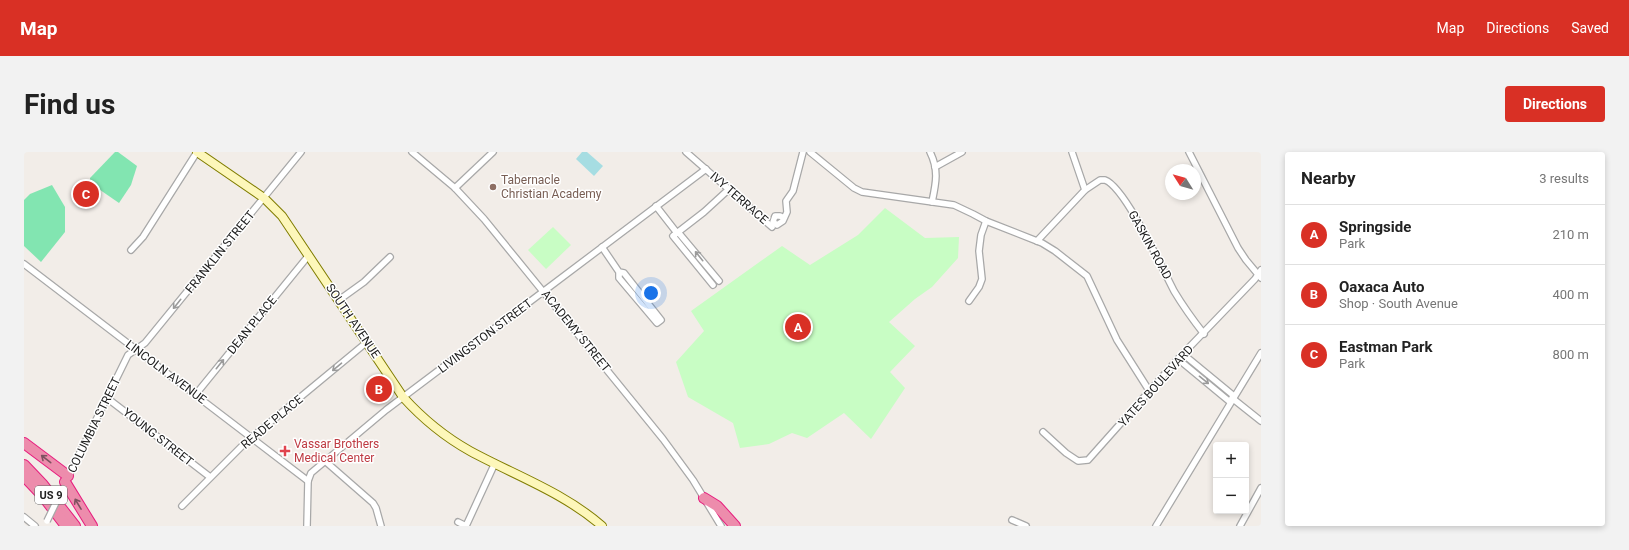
<!DOCTYPE html>
<html lang="en">
<head>
<meta charset="utf-8">
<style>
	:root { --surface:#fff; --page:#f2f2f2; --text:#222; --muted:#767676; --line:#e0e0e0; --accent:#d93025 }
	body { margin:0; font-family:Roboto,sans-serif; background:var(--page); color:var(--text) }
	.controls { position:absolute; right:12px; bottom:12px; display:grid; overflow:hidden; border-radius:4px; box-shadow:0 2px 6px #0003 }
	.controls button { width:36px; height:36px; display:grid; place-items:center; padding:0; border:0; border-bottom:1px solid var(--line); background:var(--surface); color:var(--text); font:20px sans-serif }
	.compass { position:absolute; left:1141px; top:12px; width:36px; height:36px; border-radius:50%; background:var(--surface); box-shadow:0 2px 6px #0003; rotate:307deg }
	.you { position:absolute; left:627px; top:141px; width:14px; height:14px; margin:-10px; border:3px solid #fff; border-radius:50%; background:#1a73e8; box-shadow:0 0 0 6px #1a73e833 }
	.badge { display:grid; place-items:center; width:26px; height:26px; border-radius:50%; background:var(--accent); color:#fff; font-size:13px; font-weight:700 }
	.pin { position:absolute; translate:-50% -50%; border:2px solid #fff; box-shadow:0 1px 4px #0006 }
	.list { margin:0; padding:0; list-style:none }
	h2 { display:flex; justify-content:space-between; align-items:center; height:52px; margin:0; padding:0 16px; font-size:17px }
	h2 small { font-size:13px; font-weight:400; color:var(--muted) }
	.list li { display:grid; grid-template-columns:26px 1fr auto; gap:12px; align-items:center; box-sizing:border-box; height:60px; padding:0 16px; border-top:1px solid var(--line) }
	.list b { display:block; font-size:15px; white-space:nowrap }
	.list p { margin:0; font-size:13px; white-space:nowrap; color:var(--muted) }
	.list em { font-size:13px; font-style:normal; color:var(--muted) }
	.map { position:relative; flex:none; width:1237px; height:374px; overflow:hidden; border-radius:4px }
	header { display:flex; align-items:center; gap:24px; box-sizing:border-box; height:56px; padding:0 20px; background:var(--accent); color:#fff }
	header strong { font-size:19px }
	nav { display:flex; gap:22px; margin-inline-start:auto; font-size:14px }
	.intro { display:flex; align-items:center; justify-content:space-between; box-sizing:border-box; height:96px; padding:0 24px }
	h1 { margin:0; font-size:28px }
	.button { padding:10px 18px; border-radius:4px; background:var(--accent); color:#fff; font-size:14px; font-weight:700 }
	main { display:flex; gap:24px; padding:0 24px }
	aside { flex:1; background:var(--surface); border-radius:4px; box-shadow:0 2px 6px #0003 }
	.map>svg:first-child { display:block }
	.park { fill:#c8fdc4 }
	.pitch { fill:#82e5b1 }
	.water { fill:#a6dde2 }
	.lines { fill:none; stroke-linecap:round; stroke-linejoin:round }
	.street-casing { stroke:#a8a8a8; stroke-width:8 }
	.secondary-casing { stroke:#817d00; stroke-width:10 }
	.highway-casing { stroke:#e71e7f; stroke-width:12 }
	.street { stroke:#fff; stroke-width:5.5 }
	.secondary { stroke:#fdf7ba; stroke-width:8 }
	.highway { stroke:#ed8cac; stroke-width:10 }
	.street-bridge-casing { stroke:#a8a8a8; stroke-width:8; stroke-linecap:butt }
	.street-bridge { stroke:#fff; stroke-width:5.5 }
	.oneway { stroke:#9b9b9b }
	.oneway2 { stroke:#7d5160 }
	.education-dot { fill:#8d6e63; stroke:#fff; stroke-width:1.5 }
	.health-dot { fill:#e0444e; stroke:#fff; stroke-width:1.5 }
	.labels { text-anchor:middle; stroke-width:3; stroke-linejoin:round; paint-order:stroke }
	.shield { fill:#fff; stroke:#646464; stroke-width:1 }
	.shield-label { font-size:11px; font-weight:bold; fill:#212121 }
	.education-label { font-size:12px; fill:#785e54; stroke:#fff; text-anchor:start }
	.street-label { font-size:12px; fill:#212121; stroke:#fff }
	.health-label { font-size:12px; fill:#be3a42; stroke:#fff; text-anchor:start }
</style>
</head>
<body>
<header>
<strong>Map</strong>
<nav><a>Map</a><a>Directions</a><a>Saved</a></nav>
</header>
<div class="intro"><h1>Find us</h1><a class="button">Directions</a></div>
<main>
<div class="map">
<svg width="1237" height="374" viewBox="0 0 1237 374">
	<rect width="100%" height="100%" fill="#f2ede8"/>
	<g class="park">
		<path d="M861,56L901,86L935,85L934,106L908,135L891,147L865,170L891,194L866,220L881,236L847,287L820,261L783,286L768,281L745,292L716,296L709,271L664,245L652,210L680,179L667,159L758,94L786,113L834,83Z"/>
		<path d="M529,75L547,93L522,117L504,98Z"/>
	</g>
	<g class="pitch">
		<path d="M91,0H94L113,14L107,33L95,51L66,31V26Z"/>
		<path d="M28,33L41,55V80L17,110L0,94V48L6,42Z"/>
	</g>
	<path class="water" d="M558,0H563L579,14L570,24L552,7Z"/>
	<g class="lines">
		<g class="street-casing">
			<g id="street">
				<path d="M388,0L431,36L460,67L639,287L669,328L697,374"/>
				<path d="M662,0L748,75"/>
				<path d="M786,0L830,36L838,40L930,53L949,62L962,69L1018,91L1031,99L1063,124L1093,188L1126,240"/>
				<path d="M906,0C915,18 912,31 908,50"/>
				<path d="M1165,0L1214,96L1222,108L1237,126"/>
				<path d="M911,15L938,0"/>
				<path d="M431,36L469,0"/>
				<path d="M1061,38L1076,28H1081C1101,35 1138,116 1150,139C1159,154 1169,168 1180,182"/>
				<path d="M632,54L653,81"/>
				<path d="M760,66L756,64H751L749,70L753,73L759,69L763,60L762,49L769,39L779,0"/>
				<path d="M654,80L695,129"/>
				<path d="M1013,89L1061,38L1048,0"/>
				<path d="M578,95L595,120V126L633,171L637,168L600,121L595,120"/>
				<path d="M107,98L119,85L173,0"/>
				<path d="M0,112L284,329"/>
				<path d="M689,133L649,84L680,60L704,38"/>
				<path d="M315,148L340,130L366,105"/>
				<path d="M945,149L955,135L958,127L955,99L957,83L962,69"/>
				<path d="M1159,202L1210,244"/>
				<path d="M1154,207L1206,250"/>
				<path d="M172,242L285,103"/>
				<path d="M83,246L186,325"/>
				<path d="M1208,246L1237,269"/>
				<path d="M1019,280L1042,301L1054,309L1064,308L1154,207L1231,127L1237,118"/>
				<path d="M301,309L349,351L352,356L357,374"/>
				<path d="M44,325L104,203L121,191L277,0"/>
				<path d="M158,354L221,291L343,190"/>
				<path d="M0,365L11,374"/>
				<path d="M988,368L1002,374"/>
				<path d="M434,370L442,374L471,311"/>
				<path d="M283,374L284,329L287,321L362,258L682,17"/>
				<path d="M1132,374L1237,201"/>
				<path d="M1216,374L1237,336"/>
			</g>
		</g>
		<g class="secondary-casing">
			<path id="secondary" d="M173,0L240,46L258,64L379,245C398,266 421,285 446,299C490,323 539,340 578,374"/>
		</g>
		<g class="highway-casing">
			<g id="highway">
				<path d="M0,291L44,324"/>
				<path d="M0,313L19,333L51,374"/>
				<path d="M0,324L19,344L42,374"/>
				<path d="M41,330L68,374"/>
				<path d="M680,346L693,354L711,374"/>
			</g>
		</g>
		<use href="#street" class="street"/>
		<use href="#secondary" class="secondary"/>
		<use href="#highway" class="highway"/>
		<g class="street-bridge-casing">
			<path id="street-bridge" d="M23,369L39,336"/>
		</g>
		<use href="#street-bridge" class="street-bridge"/>
	</g>
	<defs><path id="oneway-shaft" d="M-6 0H5M1.5-3L5.5 0L1.5 3" fill="none" stroke-width="1.6" stroke-linecap="round" stroke-linejoin="round"/></defs>
	<g class="oneway">
		<use href="#oneway-shaft" transform="translate(675 104) rotate(-129)"/>
		<use href="#oneway-shaft" transform="translate(153 152) rotate(129)"/>
		<use href="#oneway-shaft" transform="translate(196 212) rotate(-51)"/>
		<use href="#oneway-shaft" transform="translate(313 215) rotate(140)"/>
		<use href="#oneway-shaft" transform="translate(1180 228) rotate(39)"/>
	</g>
	<g class="oneway2">
		<use href="#oneway-shaft" transform="translate(22 307) rotate(-142)"/>
		<use href="#oneway-shaft" transform="translate(54 352) rotate(-121)"/>
	</g>
	<circle class="education-dot" cx="469" cy="35" r="4"/>
	<path class="health-dot" d="M259 293h4v4h4v4h-4v4h-4v-4h-4v-4h4z"/>
	<g class="labels">
		<rect class="shield" x="11" y="334" width="32" height="18" rx="3"/>
		<g class="shield-label">
			<text x="27" y="347">US 9</text>
		</g>
		<g class="education-label">
			<text x="477" y="32">Tabernacle<tspan x="477" dy="14">Christian Academy</tspan></text>
		</g>
		<g class="street-label">
			<text transform="translate(715 46) rotate(41)" y="4">IVY TERRACE</text>
			<text transform="translate(1126 93) rotate(61)" y="4">GASKIN ROAD</text>
			<text transform="translate(196 100) rotate(-51)" y="4">FRANKLIN STREET</text>
			<text transform="translate(329 169) rotate(56)" y="4">SOUTH AVENUE</text>
			<text transform="translate(228 173) rotate(-51)" y="4">DEAN PLACE</text>
			<text transform="translate(552 179) rotate(51)" y="4">ACADEMY STREET</text>
			<text transform="translate(461 184) rotate(-37)" y="4">LIVINGSTON STREET</text>
			<text transform="translate(142 220) rotate(37)" y="4">LINCOLN AVENUE</text>
			<text transform="translate(1132 234) rotate(-48)" y="4">YATES BOULEVARD</text>
			<text transform="translate(248 270) rotate(-40)" y="4">READE PLACE</text>
			<text transform="translate(70 273) rotate(-64)" y="4">COLUMBIA STREET</text>
			<text transform="translate(134 285) rotate(38)" y="4">YOUNG STREET</text>
		</g>
		<g class="health-label">
			<text x="270" y="296">Vassar Brothers<tspan x="270" dy="14">Medical Center</tspan></text>
		</g>
	</g>
</svg>
<div class="controls">
<button>+</button>
<button>−</button>
</div>
<svg class="compass" viewBox="-18 -18 36 36"><path d="M0-13l5 13h-10z" fill="#e53935"/><path d="M0 13l5-13h-10z" fill="#767676"/></svg>
<div class="you"></div>
<div class="pin badge" style="left:774px;top:175px">A</div>
<div class="pin badge" style="left:355px;top:237px">B</div>
<div class="pin badge" style="left:62px;top:42px">C</div>
</div>
<aside>
<h2>Nearby<small>3 results</small></h2>
<ul class="list">
<li><span class="badge">A</span><div><b>Springside</b><p>Park</p></div><em>210 m</em></li>
<li><span class="badge">B</span><div><b>Oaxaca Auto</b><p>Shop · South Avenue</p></div><em>400 m</em></li>
<li><span class="badge">C</span><div><b>Eastman Park</b><p>Park</p></div><em>800 m</em></li>
</ul>
</aside>
</main>
</body>
</html>
